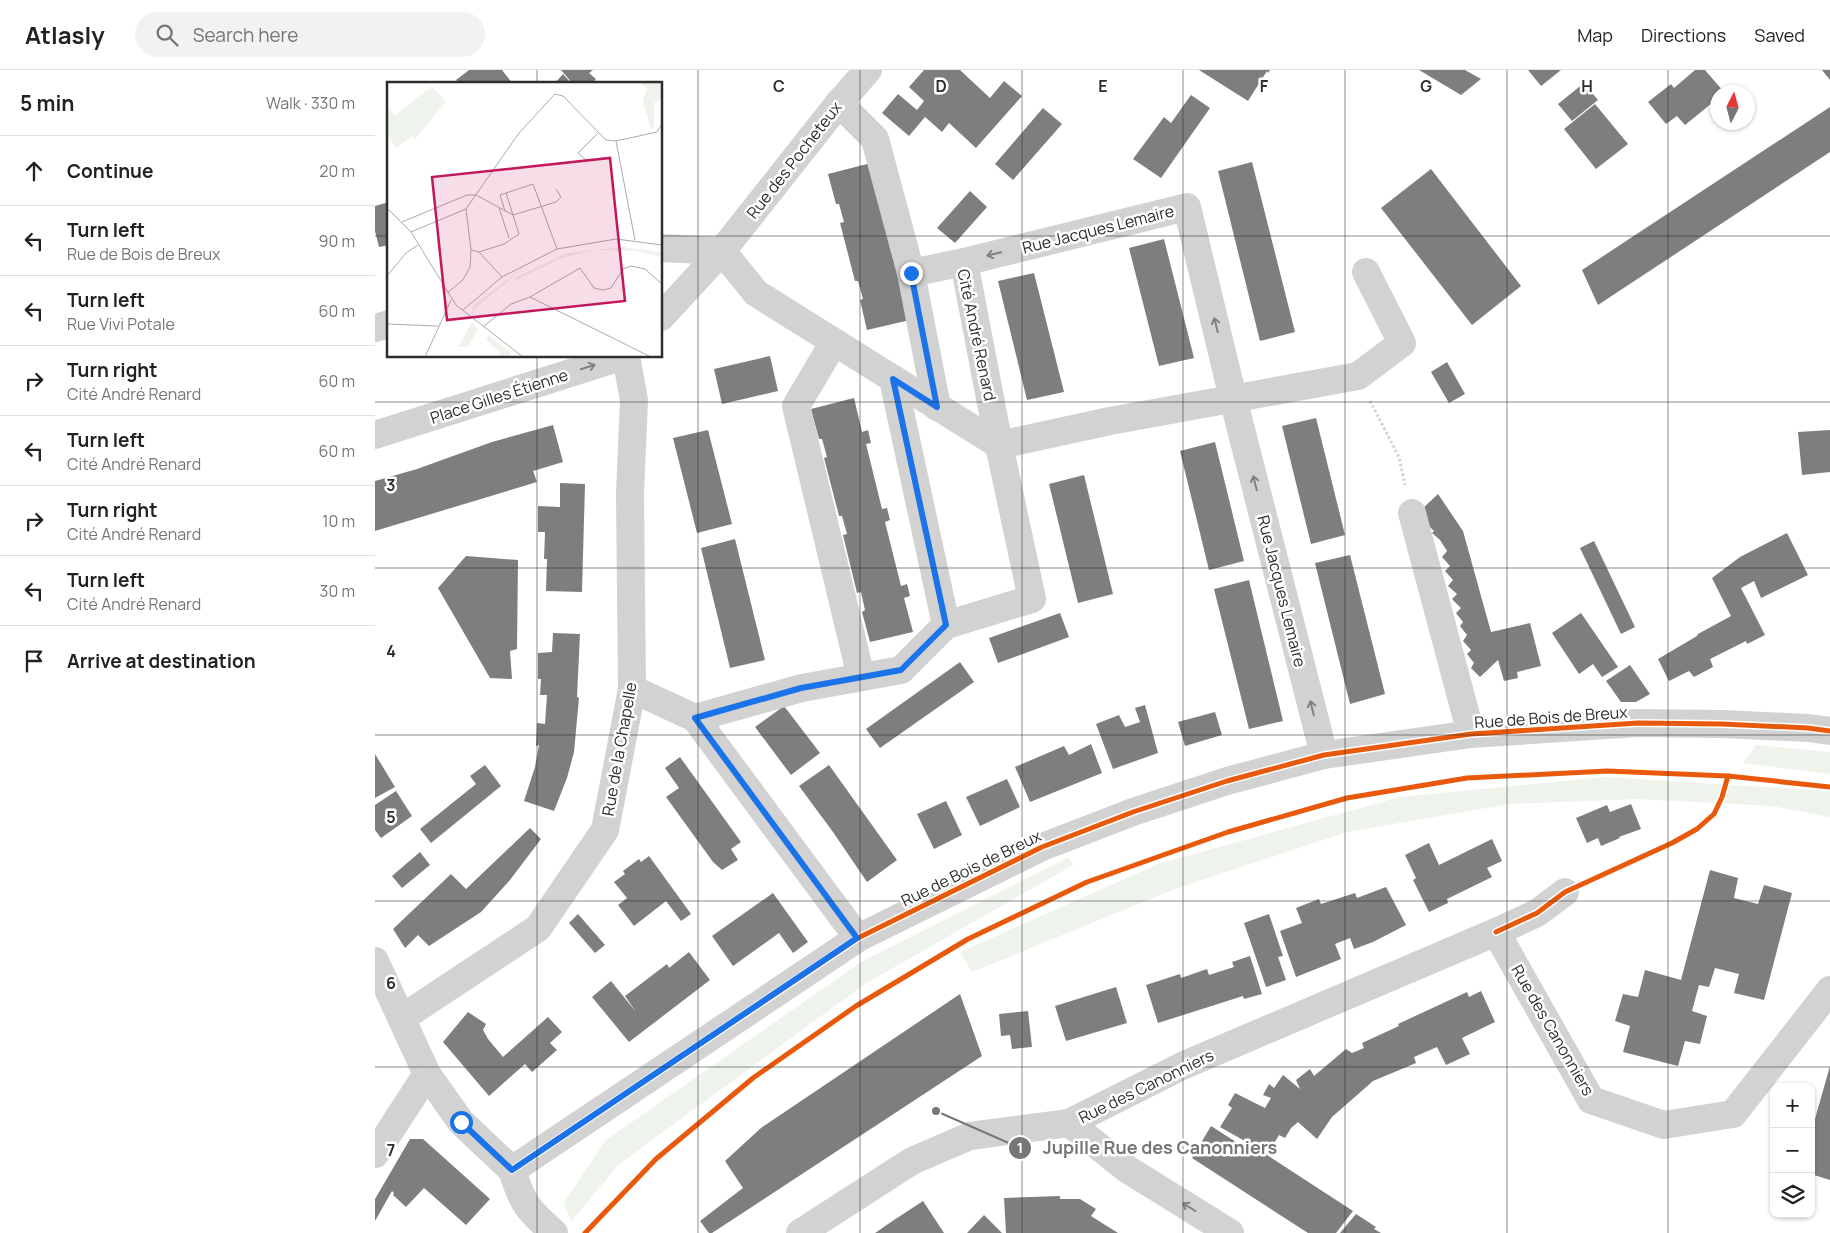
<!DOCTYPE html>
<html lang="en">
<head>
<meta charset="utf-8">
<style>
	:root { --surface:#fff; --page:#f2f2f2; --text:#222; --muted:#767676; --line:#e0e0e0 }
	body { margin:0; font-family:Manrope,sans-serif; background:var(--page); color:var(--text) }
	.controls { position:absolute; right:15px; bottom:15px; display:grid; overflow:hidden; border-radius:10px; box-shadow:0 1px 4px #0004 }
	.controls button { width:45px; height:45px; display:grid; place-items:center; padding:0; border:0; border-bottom:1px solid var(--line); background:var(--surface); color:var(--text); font:25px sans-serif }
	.compass { position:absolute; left:1335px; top:15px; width:45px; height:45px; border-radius:50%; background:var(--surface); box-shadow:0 1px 4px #0004; rotate:6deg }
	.stop { position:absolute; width:15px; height:15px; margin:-11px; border:4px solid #1a73e8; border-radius:50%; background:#fff }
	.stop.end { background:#1a73e8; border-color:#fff; box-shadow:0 1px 5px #0008 }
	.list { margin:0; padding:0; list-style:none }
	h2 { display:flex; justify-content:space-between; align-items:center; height:65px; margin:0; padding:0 20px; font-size:21px }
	h2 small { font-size:16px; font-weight:400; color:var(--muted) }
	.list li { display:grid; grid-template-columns:32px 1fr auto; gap:15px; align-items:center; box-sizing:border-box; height:70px; padding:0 20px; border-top:1px solid var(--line) }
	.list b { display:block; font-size:19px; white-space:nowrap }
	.list p { margin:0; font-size:16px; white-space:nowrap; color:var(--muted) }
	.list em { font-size:16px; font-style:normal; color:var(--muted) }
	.icon { flex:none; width:28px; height:28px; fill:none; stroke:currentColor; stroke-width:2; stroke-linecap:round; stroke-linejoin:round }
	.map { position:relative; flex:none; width:1455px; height:1163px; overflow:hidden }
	header { display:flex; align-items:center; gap:30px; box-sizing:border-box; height:70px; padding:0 25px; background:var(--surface); border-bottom:1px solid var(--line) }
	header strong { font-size:24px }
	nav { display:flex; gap:28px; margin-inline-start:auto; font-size:18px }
	.search { width:350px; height:45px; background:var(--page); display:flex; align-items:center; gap:12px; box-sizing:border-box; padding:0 18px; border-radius:28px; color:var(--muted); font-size:19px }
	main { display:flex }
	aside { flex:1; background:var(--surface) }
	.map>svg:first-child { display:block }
	.green { fill:#eef3ec }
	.building { fill:#7e7e7e }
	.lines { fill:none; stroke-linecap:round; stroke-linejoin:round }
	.path { stroke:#d2d2d2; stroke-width:3; stroke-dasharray:2.5 2.5; stroke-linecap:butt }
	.minor { stroke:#d2d2d2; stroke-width:28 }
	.cycleway-casing { stroke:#fff; stroke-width:8 }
	.cycleway { stroke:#e8590c; stroke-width:5 }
	.oneway { stroke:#808080 }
	.route { stroke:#1a73e8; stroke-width:6 }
	.grid { fill:none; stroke:#2d2d2d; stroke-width:1; stroke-opacity:0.55 }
	.labels { text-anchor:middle; stroke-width:5; stroke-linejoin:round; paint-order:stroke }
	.street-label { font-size:16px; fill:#2d2d2d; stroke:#fff }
	.inset-road { fill:none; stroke:#ababab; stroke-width:1 }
	.view { fill:#c2185b; fill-opacity:0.15; stroke:#c2185b; stroke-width:2.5 }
	.inset-edge { fill:none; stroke:#2d2d2d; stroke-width:2.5 }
	.grid-label { font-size:16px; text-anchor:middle; font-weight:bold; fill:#2d2d2d; stroke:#fff; stroke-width:5; stroke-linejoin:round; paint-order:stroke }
	.leader { fill:none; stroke:#767676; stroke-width:2 }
	.callout-dot { fill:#767676; stroke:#fff; stroke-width:2 }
	.mark-label { font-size:15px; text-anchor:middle; font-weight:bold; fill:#fff }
	.callout-label { font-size:18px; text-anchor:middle; font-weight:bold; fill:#767676; stroke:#fff; stroke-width:5; stroke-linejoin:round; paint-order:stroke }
</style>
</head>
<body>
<header>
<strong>Atlasly</strong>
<div class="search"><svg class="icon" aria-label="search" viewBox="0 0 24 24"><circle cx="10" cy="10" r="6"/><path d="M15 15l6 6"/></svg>Search here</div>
<nav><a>Map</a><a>Directions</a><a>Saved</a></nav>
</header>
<main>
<aside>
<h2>5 min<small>Walk · 330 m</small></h2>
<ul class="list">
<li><svg class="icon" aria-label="ahead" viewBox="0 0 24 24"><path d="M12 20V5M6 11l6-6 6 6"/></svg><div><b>Continue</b></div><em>20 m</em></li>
<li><svg class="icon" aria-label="left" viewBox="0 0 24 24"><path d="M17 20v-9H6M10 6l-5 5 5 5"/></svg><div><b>Turn left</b><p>Rue de Bois de Breux</p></div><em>90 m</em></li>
<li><svg class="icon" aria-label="left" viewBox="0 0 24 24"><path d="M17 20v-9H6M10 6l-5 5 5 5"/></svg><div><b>Turn left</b><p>Rue Vivi Potale</p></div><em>60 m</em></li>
<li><svg class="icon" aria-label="right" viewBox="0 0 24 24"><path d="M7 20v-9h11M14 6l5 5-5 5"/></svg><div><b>Turn right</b><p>Cité André Renard</p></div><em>60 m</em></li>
<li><svg class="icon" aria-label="left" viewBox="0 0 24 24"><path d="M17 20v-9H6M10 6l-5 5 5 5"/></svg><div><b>Turn left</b><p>Cité André Renard</p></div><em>60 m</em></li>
<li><svg class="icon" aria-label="right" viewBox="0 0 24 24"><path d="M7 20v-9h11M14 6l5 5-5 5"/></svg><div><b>Turn right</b><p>Cité André Renard</p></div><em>10 m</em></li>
<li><svg class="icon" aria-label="left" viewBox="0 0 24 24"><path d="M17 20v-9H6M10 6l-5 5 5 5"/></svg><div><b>Turn left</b><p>Cité André Renard</p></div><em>30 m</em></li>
<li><svg class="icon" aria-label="arrive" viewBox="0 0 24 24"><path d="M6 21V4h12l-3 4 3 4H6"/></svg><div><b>Arrive at destination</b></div></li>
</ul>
</aside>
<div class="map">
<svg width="1455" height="1163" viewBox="0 0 1455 1163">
	<rect width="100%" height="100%" fill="#fff"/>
	<g class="green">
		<path d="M1381,675L1455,682V704L1368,693Z"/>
		<path d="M1231,707L1455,721V747L1397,736L1262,729L1134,734L972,762L800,819L597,902L585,882L783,794L1025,727Z"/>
		<path d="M694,787L698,795L490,914L243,1095L196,1152L189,1132L231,1070L486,892Z"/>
	</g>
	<g class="building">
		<path d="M94,0H127L138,14H85L81,10Z"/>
		<path d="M186,0H218L214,3L221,9L217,14H198Z"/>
		<path d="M549,0H585L615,28L629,11L647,26L601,78L574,53L567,62L550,47L534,66L507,43L523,24L542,40L549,31L534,17Z"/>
		<path d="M824,0H895L893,3L892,1L873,31Z"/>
		<path d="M1044,0H1090L1106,9L1086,25Z"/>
		<path d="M1153,0H1186L1166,16Z"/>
		<path d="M1320,0H1330L1349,22H1342V29L1310,55L1302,46L1291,54L1273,32L1296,14L1299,18Z"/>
		<path d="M1447,0H1455V10Z"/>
		<path d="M188,4L197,14H179Z"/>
		<path d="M1209,13L1223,30L1197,51L1183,34Z"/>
		<path d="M816,25L835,38L786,108L758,89L789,47L796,53Z"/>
		<path d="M1220,34L1253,74L1221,99L1189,59Z"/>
		<path d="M1455,37V82L1223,235L1207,200Z"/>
		<path d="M668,38L687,54L638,110L620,94Z"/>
		<path d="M877,92L920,262L885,271L843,101Z"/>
		<path d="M496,93L535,250L492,260L485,230L488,229L483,211H480L465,153L469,152L464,134H461L453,104Z"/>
		<path d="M1056,99L1146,216L1097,255L1006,138Z"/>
		<path d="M595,121L612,137L580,173L562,158Z"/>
		<path d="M14,132V175L4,177L0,161V136Z"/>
		<path d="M789,169L819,288L784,296L754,178Z"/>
		<path d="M659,203L689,322L652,330L623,211Z"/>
		<path d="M395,286L403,321L347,334L339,299Z"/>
		<path d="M1072,292L1090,324L1074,333L1056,302Z"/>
		<path d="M479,328L487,362L493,360L496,373L491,374L507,439L512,438L515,450L510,452L526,516L532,514L535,526L529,528L538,562L495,572L487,542L490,540L486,522L482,523L468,465L472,464L467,446H464L449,388L452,387L447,369H444L436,339Z"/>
		<path d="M941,348L970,465L936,474L907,356Z"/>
		<path d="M178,355L188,392L158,401L162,412L0,461V411L42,399L117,372Z"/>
		<path d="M333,360L357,454L322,463L298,368Z"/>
		<path d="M1455,360V402L1427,405L1423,362Z"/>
		<path d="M840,372L869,491L834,500L805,381Z"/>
		<path d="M709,405L738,524L703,533L674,414Z"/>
		<path d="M185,413L210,414L207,522L171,521L172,489H169L170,462H163V436L185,437Z"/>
		<path d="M1063,424L1088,461L1116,562L1155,553L1166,596L1142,602L1143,608L1129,611L1123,590L1105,607L1096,598L1099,593L1092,584L1096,580L1088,571L1092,565L1085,556L1088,552L1081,543L1086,538L1077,529L1082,524L1073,516L1078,510L1070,501L1075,496L1067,487L1072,481L1065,470L1057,463L1059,461L1050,452L1045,441Z"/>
		<path d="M1412,463L1433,505L1386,528L1379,511L1366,518L1390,565L1372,574L1371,571L1335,589L1338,597L1319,607L1314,601L1294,611L1283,589L1322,566L1323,564L1356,546L1337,508L1365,487Z"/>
		<path d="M360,469L390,590L355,598L326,478Z"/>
		<path d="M1219,471L1260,557L1246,564L1205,478Z"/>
		<path d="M975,485L1010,624L975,634L940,493Z"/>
		<path d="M91,486L143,490L142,579L135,581L137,609L115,608L63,518Z"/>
		<path d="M874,510L908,651L874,659L839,519Z"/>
		<path d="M685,543L694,567L623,593L614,568Z"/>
		<path d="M1206,543L1243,597L1227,607L1218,594L1204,604L1177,563Z"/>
		<path d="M178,563L205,564L202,627L204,628L199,682L192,708L179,741L149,731L160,697L164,675L161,676L162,653L170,654L172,625H165L166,609H163V583L177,582Z"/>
		<path d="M585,592L599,612L505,678L491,659Z"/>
		<path d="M1255,595L1275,624L1261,632H1246L1231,611Z"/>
		<path d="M770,635L783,683L738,699L721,654L744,645L750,657L765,652L760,638Z"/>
		<path d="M409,636L445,683L416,705L380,657Z"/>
		<path d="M840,642L847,665L810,676L803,652Z"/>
		<path d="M716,674L727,703L655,732L640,697L689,676L694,685Z"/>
		<path d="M0,684L20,717L0,728Z"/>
		<path d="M305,687L366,772L356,779L363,790L347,800L338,792L291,727L304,718L290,698Z"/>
		<path d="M110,695L126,716L56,773L45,759L101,714L95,706Z"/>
		<path d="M454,695L522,790L492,812L458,762L424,716Z"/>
		<path d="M632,709L645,737L605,756L591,727Z"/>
		<path d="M21,721L37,746L6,768L0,760V735Z"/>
		<path d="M571,731L587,765L559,779L542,744Z"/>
		<path d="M1256,734L1266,759L1244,767L1245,768L1226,776L1223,768L1212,773L1201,748L1232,735L1235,742Z"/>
		<path d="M155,758L166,769L135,810L106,842L54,876L43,865L30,878L18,859L76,804L91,819Z"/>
		<path d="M1117,769L1127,791L1112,798L1117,807L1072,829L1073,833L1054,842L1038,810L1041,808L1030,785L1054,773L1064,795Z"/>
		<path d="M45,782L55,795L27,818L17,806Z"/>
		<path d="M274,786L316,844L306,851L291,831L259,856L243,835L252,828L239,812L250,804L248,801L264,789L266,792Z"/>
		<path d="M1335,800L1363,808L1359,828L1383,834L1389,815L1417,823L1389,930L1359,923L1364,904L1340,898L1334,917L1324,915L1317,941L1332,946L1325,974L1310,971L1303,996L1248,982L1255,956L1240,951L1248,924L1263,927L1270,900L1306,910Z"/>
		<path d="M1011,817L1031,855L998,872L979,879L975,868L960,874L966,889L921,907L905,861L927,853L921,838L944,829L946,834L980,823L982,828Z"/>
		<path d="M398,823L433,872L418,883L404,863L358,896L337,866Z"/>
		<path d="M203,844L230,875L220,883L194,853Z"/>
		<path d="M894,844L908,886L903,887L911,910L891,917L869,853Z"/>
		<path d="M314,882L335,910L254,972L217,927L236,911L261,942L250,926L292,894L294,898Z"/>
		<path d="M875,886L887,924L869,929L868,926L783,953L771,915L805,904L806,908L832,899L834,905L859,897L857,892Z"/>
		<path d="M741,917L752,953L691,971L680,936Z"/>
		<path d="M1106,921L1120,952L1087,968L1095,984L1071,995L1062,977L1039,987L1041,993L998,1011L957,1047L942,1069L923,1052L916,1058L910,1068L904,1065L892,1085L978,1141L961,1163H933L817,1088L836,1056L872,1079L875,1074L845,1057L857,1038L853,1035L860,1023L890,1038L896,1028L888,1025L894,1014L899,1018L908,1005L925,1019L921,1010L935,999L939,1006L971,979L977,983L989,978L987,973L1024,956L1023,954L1092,922L1094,927Z"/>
		<path d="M585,924L607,986L337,1163H334L325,1151L368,1118L350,1091L386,1058Z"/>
		<path d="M653,941L657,977L637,979L635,965L626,966L624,944Z"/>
		<path d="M93,942L111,954L108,960L113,969L128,987L173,947L187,962L175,973L182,980L157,1002L150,994L114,1026L68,972Z"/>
		<path d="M1455,996V1110L1436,1104V1063Z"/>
		<path d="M35,1069H48L115,1129L91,1155L49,1118L31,1137L18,1125L19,1123L17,1121L0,1151V1129Z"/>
		<path d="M685,1126V1129H705L721,1139L716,1146L743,1163H631L629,1128Z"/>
		<path d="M548,1131L569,1163H500L519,1150Z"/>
		<path d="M981,1144L1001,1157L999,1159L1006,1163H965Z"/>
		<path d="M609,1145L627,1163H592Z"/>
	</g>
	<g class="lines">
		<path class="path" d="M995,331L1024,387L1030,415"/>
		<g class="minor">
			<path d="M464,33L500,69L536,203"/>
			<path d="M286,178L347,181"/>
			<path d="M347,181L381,223L624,375L735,351L983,306L1027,273L991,202"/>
			<path d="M589,192L812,137L858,328L949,685"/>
			<path d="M286,247L347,181L464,33L493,0"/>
			<path d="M0,258L14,254"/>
			<path d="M459,272L421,336L486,607"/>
			<path d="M518,309L571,555"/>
			<path d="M0,365L249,286"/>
			<path d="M1037,443L1096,664"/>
			<path d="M257,619L320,648L483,868"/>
			<path d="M320,648L427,618L526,600L571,555L657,529L624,375L589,192L536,203L562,337"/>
			<path d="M1121,862L1162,843L1190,822"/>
			<path d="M0,891L52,1004L86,1052L137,1100"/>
			<path d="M27,948L163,858L230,760L257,619L255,423L259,330L251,286"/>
			<path d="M694,1053L752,1099L855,1163"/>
			<path d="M0,1084L52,1004"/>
			<path d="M137,1100L483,868L667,777L758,742L852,711L949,685L1096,664L1263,653L1347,654L1433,658L1455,661"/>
			<path d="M137,1100C147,1133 153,1140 179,1163"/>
			<path d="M425,1163L537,1091L595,1066L694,1053L807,996L1121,862L1216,1030L1289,1055L1358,1044L1455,920"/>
		</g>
		<g class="cycleway-casing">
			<g id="cycleway">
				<path d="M1121,862L1162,843L1190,822L1297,773L1322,759L1339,744L1347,727L1353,706"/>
				<path d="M137,1100L483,868L667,777L758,742L852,711L949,685L1096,664L1263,653L1347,654L1433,658L1455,661"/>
				<path d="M210,1163L281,1089L378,1008L481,936L593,869L712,812L853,762L972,728L1092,708L1232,701L1353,706L1455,717"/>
			</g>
		</g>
		<use href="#cycleway" class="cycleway"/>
	</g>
	<defs><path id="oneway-shaft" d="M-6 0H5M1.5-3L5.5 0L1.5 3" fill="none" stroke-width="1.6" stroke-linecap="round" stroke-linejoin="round" transform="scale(1.25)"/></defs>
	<g class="oneway">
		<use href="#oneway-shaft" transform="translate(619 184) rotate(166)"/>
		<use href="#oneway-shaft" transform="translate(841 255) rotate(-104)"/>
		<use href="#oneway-shaft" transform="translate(213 297) rotate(-18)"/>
		<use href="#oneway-shaft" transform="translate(880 413) rotate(-104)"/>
		<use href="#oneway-shaft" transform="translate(937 638) rotate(-104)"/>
		<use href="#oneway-shaft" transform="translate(814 1137) rotate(-148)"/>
	</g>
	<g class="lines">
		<path class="route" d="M86,1052L137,1100L482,868L320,648L426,618L526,600L571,555L518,309L562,337L536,203"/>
	</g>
	<path class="grid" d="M162,0V14M323,0V1163M485,0V1163M647,0V1163M808,0V1163M970,0V1163M1132,0V1163M1293,0V1163M0,166H14M286,166H1455M162,286V1163M0,332H1455M0,498H1455M0,665H1455M0,831H1455M0,997H1455"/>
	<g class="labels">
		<g class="street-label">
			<text transform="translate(419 90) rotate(-52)" y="6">Rue des Pocheteux</text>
			<text transform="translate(723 159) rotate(-14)" y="6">Rue Jacques Lemaire</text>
			<text transform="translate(602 265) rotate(78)" y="6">Cité André Renard</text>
			<text transform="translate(124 326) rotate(-18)" y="6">Place Gilles Étienne</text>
			<text transform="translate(907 521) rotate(76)" y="6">Rue Jacques Lemaire</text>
			<text transform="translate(1176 647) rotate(-4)" y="6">Rue de Bois de Breux</text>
			<text transform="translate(244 679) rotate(-80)" y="6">Rue de la Chapelle</text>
			<text transform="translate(596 798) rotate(-26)" y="6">Rue de Bois de Breux</text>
			<text transform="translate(1178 960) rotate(60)" y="6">Rue des Canonniers</text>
			<text transform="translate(771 1016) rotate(-26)" y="6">Rue des Canonniers</text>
		</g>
	</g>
	<g transform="translate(12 12)">
		<rect width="275" height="275" fill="#fff"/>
		<path d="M251,0H275V17L267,21V46L264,47L256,19L260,6ZM45,4L59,20L28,57L25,54L9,66L0,53V25L8,33ZM237,165L265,169L275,171V175L250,169L209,168L174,176L129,198L128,196L180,171ZM140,183L89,226L84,234L87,223ZM85,240L91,247L81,265H71ZM101,253L124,270L122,275H112L113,270L99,258Z" fill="#eef3ec"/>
		<path class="inset-road" d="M229,59L248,158M199,78L191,71L211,51M119,111L146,102L170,167M89,113L126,133L169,120L174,115L169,107M0,126L24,150L69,223L136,275M112,126L122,156M15,140L80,113H89M24,150L79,127L132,51L168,12L176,14L219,58L229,59L270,50L275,42M84,168L92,170L115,195M92,170L117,162L132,152L119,111L113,113L118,129M0,194L19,171L31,163M60,211L76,198L83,185L84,168L79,127M143,215L264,275M76,228L115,195L170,167L229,157L275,163M0,242L51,244M96,245L124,222L143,215L193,186L207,206L216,208L224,206L236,187L244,184L258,187L275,202M38,275L64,218"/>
		<path class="view" d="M223,76L238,219L60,238L45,95Z"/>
		<rect width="275" height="275" class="inset-edge"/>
	</g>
	<g class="grid-label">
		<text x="404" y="22">C</text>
		<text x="566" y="22">D</text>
		<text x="728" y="22">E</text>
		<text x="889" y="22">F</text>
		<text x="1051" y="22">G</text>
		<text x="1212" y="22">H</text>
		<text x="16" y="421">3</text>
		<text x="16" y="587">4</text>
		<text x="16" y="753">5</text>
		<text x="16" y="919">6</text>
		<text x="16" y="1086">7</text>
	</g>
	<path class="leader" d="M561 1041L645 1078"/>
	<g class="callout-dot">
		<circle cx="561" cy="1041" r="5"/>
		<circle cx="645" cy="1078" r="12"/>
	</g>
	<g class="mark-label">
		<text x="645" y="1083">1</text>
	</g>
	<g class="callout-label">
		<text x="785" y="1084">Jupille Rue des Canonniers</text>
	</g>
</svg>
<div class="controls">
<button>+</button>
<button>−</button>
<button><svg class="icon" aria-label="layers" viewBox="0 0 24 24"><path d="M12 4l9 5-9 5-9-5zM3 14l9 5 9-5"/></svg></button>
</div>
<svg class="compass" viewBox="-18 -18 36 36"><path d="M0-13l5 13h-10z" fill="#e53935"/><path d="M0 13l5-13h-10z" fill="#767676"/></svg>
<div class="stop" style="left:86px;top:1052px"></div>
<div class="stop end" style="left:536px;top:203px"></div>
</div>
</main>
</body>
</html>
